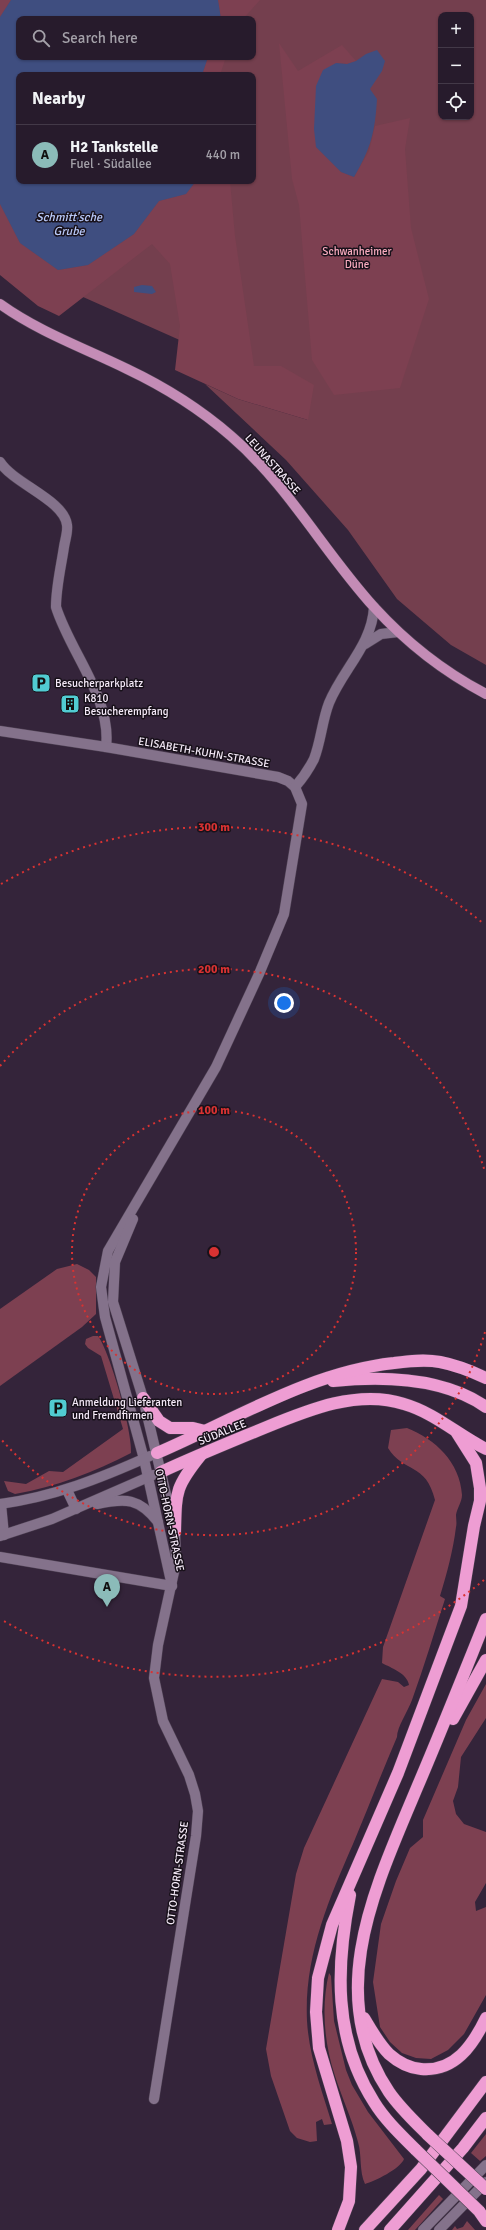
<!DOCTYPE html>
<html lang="en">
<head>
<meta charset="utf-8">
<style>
	:root { --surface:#271b2c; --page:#332838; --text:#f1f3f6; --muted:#a4a1a9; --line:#433948; --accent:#8bbbb9 }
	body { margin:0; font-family:Signika,sans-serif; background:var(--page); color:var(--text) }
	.controls { position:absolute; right:12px; top:12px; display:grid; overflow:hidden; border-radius:8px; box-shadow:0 1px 3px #0004 }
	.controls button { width:36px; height:36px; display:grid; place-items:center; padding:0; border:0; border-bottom:1px solid var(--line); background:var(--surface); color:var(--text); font:20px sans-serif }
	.you { position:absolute; left:284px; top:1003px; width:14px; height:14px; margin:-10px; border:3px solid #fff; border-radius:50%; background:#1a73e8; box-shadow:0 0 0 6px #1a73e833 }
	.badge { display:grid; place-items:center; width:26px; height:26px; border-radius:50%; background:var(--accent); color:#111; font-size:13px; font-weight:700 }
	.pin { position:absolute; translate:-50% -33px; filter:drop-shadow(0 1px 2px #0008) }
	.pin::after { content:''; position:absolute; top:21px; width:14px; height:12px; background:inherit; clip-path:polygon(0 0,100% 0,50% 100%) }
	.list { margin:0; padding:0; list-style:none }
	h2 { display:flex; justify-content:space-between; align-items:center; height:52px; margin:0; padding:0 16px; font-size:17px }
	h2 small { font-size:13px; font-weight:400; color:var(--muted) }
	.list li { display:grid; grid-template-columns:26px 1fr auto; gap:12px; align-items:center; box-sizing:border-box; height:60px; padding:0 16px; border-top:1px solid var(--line) }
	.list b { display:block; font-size:15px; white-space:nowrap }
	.list p { margin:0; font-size:13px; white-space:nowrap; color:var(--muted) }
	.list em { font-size:13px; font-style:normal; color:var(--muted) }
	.icon { flex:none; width:22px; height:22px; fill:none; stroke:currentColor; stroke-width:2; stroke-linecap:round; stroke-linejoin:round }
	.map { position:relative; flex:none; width:486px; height:2230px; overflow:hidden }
	.search { position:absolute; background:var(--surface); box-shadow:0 1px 3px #0004; left:16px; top:16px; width:240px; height:44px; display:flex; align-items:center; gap:10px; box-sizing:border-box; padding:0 14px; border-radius:8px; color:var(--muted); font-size:15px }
	.panel { position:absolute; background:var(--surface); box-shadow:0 1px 3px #0004; left:16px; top:72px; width:240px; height:112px; border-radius:8px }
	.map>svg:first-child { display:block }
	.green { fill:#743f4e; fill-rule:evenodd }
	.forest { fill:#7d4051 }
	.water { fill:#3f4e80 }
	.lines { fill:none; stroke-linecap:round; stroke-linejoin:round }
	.minor-casing { stroke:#4f4254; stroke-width:11 }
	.major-casing { stroke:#4f4254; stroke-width:11 }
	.highway-casing { stroke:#4f4254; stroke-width:13 }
	.minor { stroke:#84728b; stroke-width:10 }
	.major { stroke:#c48cb6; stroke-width:10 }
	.highway { stroke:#ee9dd3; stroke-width:12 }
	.highway-bridge-casing { stroke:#4f4254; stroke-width:13; stroke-linecap:butt }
	.highway-bridge { stroke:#ee9dd3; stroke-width:12 }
	.ring { fill:none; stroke:#d83232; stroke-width:2; stroke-dasharray:2 4 }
	.labels { text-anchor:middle; stroke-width:3; stroke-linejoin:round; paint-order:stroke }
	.park-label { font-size:11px; fill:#f8abbe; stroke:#18111a }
	.street-label { font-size:11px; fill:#f5eaf8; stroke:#18111a }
	.poi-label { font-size:11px; fill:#f5eaf8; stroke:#18111a; text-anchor:start }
	.water-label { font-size:12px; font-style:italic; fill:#b9c9f9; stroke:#18111a }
	.centre { fill:#d83232; stroke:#18111a; stroke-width:2 }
	.ring-label { font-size:12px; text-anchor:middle; font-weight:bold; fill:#d83232; stroke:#18111a; stroke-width:3; stroke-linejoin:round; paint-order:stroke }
</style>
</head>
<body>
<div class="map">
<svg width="486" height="2230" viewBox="0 0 486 2230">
	<rect width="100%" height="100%" fill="#34243a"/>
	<path class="green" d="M0,0H486V665L451,645L397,599L348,530L286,460L205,384L238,399L308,420L220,358L0,260ZM441,15H471V117H441ZM19,19H253V57H19ZM19,75H253V181H19Z"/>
	<g class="forest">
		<path d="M0,0H11L0,17Z"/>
		<path d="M218,0H260L243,19H221Z"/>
		<path d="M279,43L298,71L342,45L356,61L347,64L336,63L316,147L341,172L354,177L369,151L375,126L410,118L405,149L411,228L429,299L400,388L334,395L312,360L299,205L292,179Z"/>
		<path d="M208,57H226L220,75H202Z"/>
		<path d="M196,181H230L235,236L254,366H281L314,385L308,420L238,399L175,370L180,326L170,264L152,244L59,316L38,306L0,275V204L20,243L58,270L88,265L134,234L159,201L186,194Z"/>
		<path d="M77,1264L89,1270L96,1277V1314L82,1327L0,1386V1309L57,1269Z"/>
		<path d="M93,1336H98C110,1352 133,1433 131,1453C94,1472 56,1487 15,1494L8,1491L4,1481L26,1484L49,1471L63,1472L123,1429L101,1356L88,1348L85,1344L86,1339Z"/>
		<path d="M407,1428C435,1439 460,1462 462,1495C462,1502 457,1508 456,1515C456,1519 457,1523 456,1527C453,1551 447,1573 440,1596L445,1599C434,1633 424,1667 412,1700C408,1711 397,1727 397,1737C382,1772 368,1808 353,1844C328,1901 304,1957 307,2021C309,2056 322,2091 332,2124L324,2125L322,2119L316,2122L317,2141L310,2142L297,2138L290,2131L271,2076L266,2049L296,1874L304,1848L382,1679L398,1682L404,1687L409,1685C407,1673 391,1668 382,1663L383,1647L435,1500C426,1462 403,1473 388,1448L391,1430Z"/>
		<path d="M486,1684V1718L461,1757L458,1787L453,1801L456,1814L464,1824L486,1832V1883L475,1902L476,1911L486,1907V1995L464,2034L448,2050L431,2059L416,2058L402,2053L390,2042L380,2027L373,1982L381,1924L396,1881L410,1848L423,1837V1820L466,1720Z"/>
		<path d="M329,1973L331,1976L334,2021L346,2070L352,2085L368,2112L404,2159C400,2169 375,2181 365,2184C359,2172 362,2155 358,2142C352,2119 342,2098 335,2076C324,2043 321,2006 329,1973Z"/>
		<path d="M486,2134V2156L480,2161L471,2153Z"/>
		<path d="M439,2195L443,2199L415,2230H408Z"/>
		<path d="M467,2221L475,2230H452L455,2226L457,2229L463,2227Z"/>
	</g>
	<g class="water">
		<path d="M11,0H218L221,19H19V57H208L202,75H19V181H196L186,194L159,201L134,234L88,265L58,270L20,243L0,204V17Z"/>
		<path d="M377,50L385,61L382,71L370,89L377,99C375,132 371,148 354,177L341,172L316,147L314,129L316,86L323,70L336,63L347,64L356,61L366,54Z"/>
		<path d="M142,285L152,286L156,292L152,294L134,292V287Z"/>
	</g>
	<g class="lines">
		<g class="minor-casing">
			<g id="minor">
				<path d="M0,462C14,484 64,500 67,525C68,532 65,540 64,547C61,567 56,587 56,607C70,652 112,699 106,747"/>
				<path d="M365,644L381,634L398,632"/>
				<path d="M0,731L106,747L278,777L288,781L295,787L302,804L284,914L259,974L216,1067L108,1251L101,1287L105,1317L144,1459L172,1586"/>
				<path d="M295,787C302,779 309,769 314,759C321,741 322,721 329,703C343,669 372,645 374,607"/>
				<path d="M133,1219L115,1262L113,1302L143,1398L175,1532L176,1563L158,1645L154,1678L163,1721L189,1775L195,1794L198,1811L196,1836L154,2099"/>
				<path d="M67,1490L76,1509"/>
				<path d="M0,1504C53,1497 101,1478 150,1456"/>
				<path d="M1,1504L4,1535"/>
				<path d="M97,1504C126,1498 139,1498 158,1522"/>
				<path d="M0,1536L52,1519L153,1475"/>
				<path d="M0,1557L172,1586"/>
				<path d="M423,2230L486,2165"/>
				<path d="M439,2230L486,2182"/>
			</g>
		</g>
		<g class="major-casing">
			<path id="major" d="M0,304C39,332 84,348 127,369C165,387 200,409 231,436C288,485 324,552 374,607C405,641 444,672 486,694"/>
		</g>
		<g class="highway-casing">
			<g id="highway">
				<path d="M333,1381C383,1376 443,1377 486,1407"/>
				<path d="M143,1398L159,1421L170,1428H193L205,1431"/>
				<path d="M157,1453C234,1420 310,1372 394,1363C409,1361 425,1359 440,1362C456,1365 471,1371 486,1378"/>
				<path d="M161,1472C189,1459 218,1447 247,1435C295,1416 352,1387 404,1404C435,1413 458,1435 486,1449"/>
				<path d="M175,1532C176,1492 175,1487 201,1455"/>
				<path d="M453,1719L486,1660"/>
				<path d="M350,1895C336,1966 333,2038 374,2102C385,2120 401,2135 416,2150"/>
				<path d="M364,2018C371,2030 379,2044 389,2054C398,2062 409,2068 421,2069C455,2072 473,2045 486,2018"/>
				<path d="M428,2135C414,2121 400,2108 389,2092C323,1994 376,1886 416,1790C440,1734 463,1676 486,1619"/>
				<path d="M479,2211L486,2221"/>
				<path d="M338,2230L349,2201L351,2167L347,2141L319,2048L316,2012L318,1978L332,1925L398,1773L461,1606L474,1526L480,1501V1488L476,1463L457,1433"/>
				<path d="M365,2230L421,2169L486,2082"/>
				<path d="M390,2230L463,2148L486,2118"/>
			</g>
		</g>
		<use href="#minor" class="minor"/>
		<use href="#major" class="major"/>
		<use href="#highway" class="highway"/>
		<g class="highway-bridge-casing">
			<g id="highway-bridge">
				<path d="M428,2135L486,2189"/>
				<path d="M416,2150L479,2211"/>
			</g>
		</g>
		<use href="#highway-bridge" class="highway-bridge"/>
	</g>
	<g class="ring">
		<circle cx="214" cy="1252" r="142"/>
		<path d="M485 1332A283 283 0 0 1 0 1438M0 1066A283 283 0 0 1 485 1172"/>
		<path d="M484 1580A425 425 0 0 1 2 1620M1 884A425 425 0 0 1 484 924"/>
	</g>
	<defs>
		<g id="parking-square" transform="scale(1)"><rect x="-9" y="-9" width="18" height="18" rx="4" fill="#51ccd2" stroke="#18111a"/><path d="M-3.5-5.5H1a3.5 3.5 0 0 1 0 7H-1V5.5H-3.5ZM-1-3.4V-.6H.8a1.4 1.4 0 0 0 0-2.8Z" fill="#111"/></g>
		<g id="building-square" transform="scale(1)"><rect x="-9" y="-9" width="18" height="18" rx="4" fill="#51ccd2" stroke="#18111a"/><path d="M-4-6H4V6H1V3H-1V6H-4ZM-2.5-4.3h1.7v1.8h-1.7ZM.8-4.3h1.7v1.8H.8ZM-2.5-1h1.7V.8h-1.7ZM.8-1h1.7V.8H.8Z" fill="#111"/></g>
	</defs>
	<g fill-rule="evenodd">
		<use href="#parking-square" x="41" y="683"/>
		<use href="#building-square" x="70" y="704"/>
		<use href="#parking-square" x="58" y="1408"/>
	</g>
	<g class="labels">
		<g class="park-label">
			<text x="357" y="255">Schwanheimer<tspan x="357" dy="13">Düne</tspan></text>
		</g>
		<g class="street-label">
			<text transform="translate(273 464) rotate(48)" y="4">LEUNASTRASSE</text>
			<text transform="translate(204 752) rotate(10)" y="4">ELISABETH-KUHN-STRASSE</text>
			<text transform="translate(222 1432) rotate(-22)" y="4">SÜDALLEE</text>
			<text transform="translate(170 1520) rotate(78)" y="4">OTTO-HORN-STRASSE</text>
			<text transform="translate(177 1873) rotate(-82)" y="4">OTTO-HORN-STRASSE</text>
		</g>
		<g class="poi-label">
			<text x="55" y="687">Besucherparkplatz</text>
			<text x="84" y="702">K810<tspan x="84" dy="13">Besucherempfang</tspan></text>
			<text x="72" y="1406">Anmeldung Lieferanten<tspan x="72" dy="13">und Fremdfirmen</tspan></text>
		</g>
		<g class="water-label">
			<text x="69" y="221">Schmitt'sche<tspan x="69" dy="14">Grube</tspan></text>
		</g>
	</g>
	<circle cx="214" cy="1252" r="6" class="centre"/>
	<g class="ring-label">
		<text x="214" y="831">300 m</text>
		<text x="214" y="973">200 m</text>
		<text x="214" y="1114">100 m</text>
	</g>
</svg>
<div class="controls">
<button>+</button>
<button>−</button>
<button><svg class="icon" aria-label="locate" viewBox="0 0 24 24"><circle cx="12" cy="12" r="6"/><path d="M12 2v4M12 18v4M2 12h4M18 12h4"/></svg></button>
</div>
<div class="you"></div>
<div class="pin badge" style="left:107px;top:1607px">A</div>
<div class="search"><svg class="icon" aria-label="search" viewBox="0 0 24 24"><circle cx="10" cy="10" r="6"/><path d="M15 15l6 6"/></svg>Search here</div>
<section class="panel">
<h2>Nearby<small></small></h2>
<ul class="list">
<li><span class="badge">A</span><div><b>H2 Tankstelle</b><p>Fuel · Südallee</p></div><em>440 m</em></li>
</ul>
</section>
</div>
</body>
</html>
